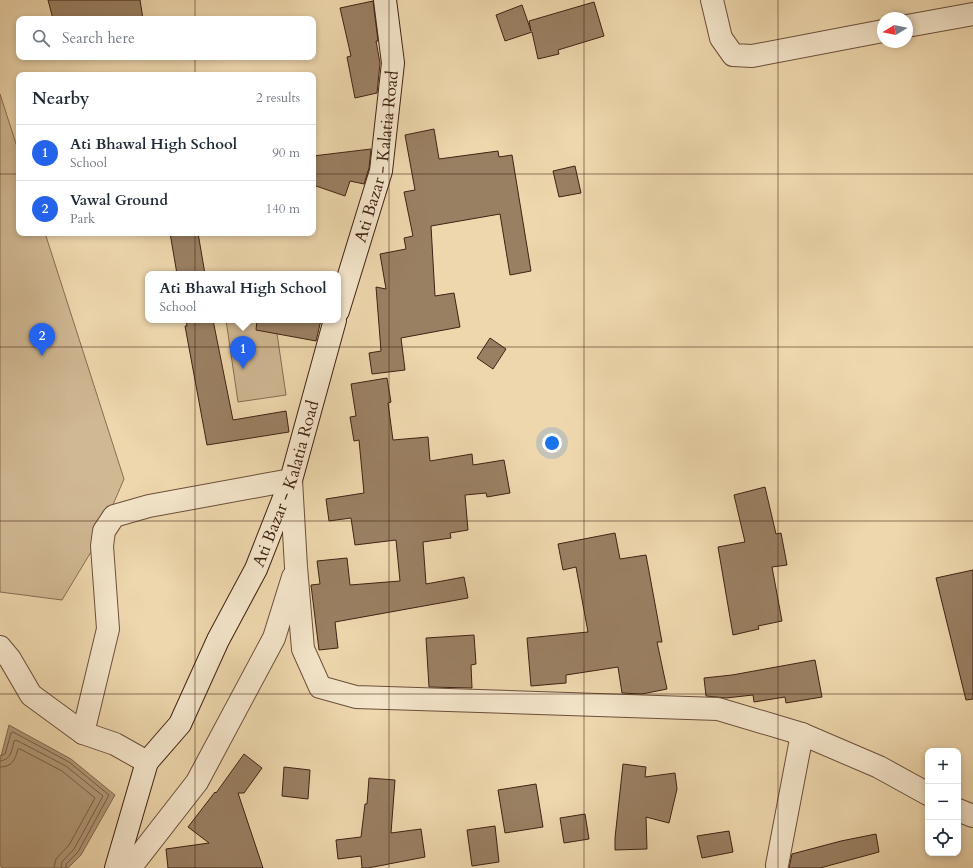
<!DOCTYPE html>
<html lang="en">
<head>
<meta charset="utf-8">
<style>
	:root { --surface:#fff; --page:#f2f2f3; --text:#1f2937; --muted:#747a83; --line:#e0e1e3; --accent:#2563eb }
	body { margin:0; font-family:Cardo,serif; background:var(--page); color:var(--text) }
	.controls { position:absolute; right:12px; bottom:12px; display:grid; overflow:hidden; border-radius:8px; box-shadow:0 2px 6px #0003 }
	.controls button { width:36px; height:36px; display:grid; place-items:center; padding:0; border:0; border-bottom:1px solid var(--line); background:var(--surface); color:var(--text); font:20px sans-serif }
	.compass { position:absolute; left:877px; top:12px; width:36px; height:36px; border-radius:50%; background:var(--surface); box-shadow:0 2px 6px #0003; rotate:260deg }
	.you { position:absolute; left:552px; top:443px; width:14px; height:14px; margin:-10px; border:3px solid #fff; border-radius:50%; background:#1a73e8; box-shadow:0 0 0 6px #1a73e833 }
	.badge { display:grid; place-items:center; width:26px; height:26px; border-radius:50%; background:var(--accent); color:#fff; font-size:13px; font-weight:700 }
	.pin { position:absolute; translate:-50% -33px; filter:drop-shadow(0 1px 2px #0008) }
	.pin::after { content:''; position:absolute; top:21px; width:14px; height:12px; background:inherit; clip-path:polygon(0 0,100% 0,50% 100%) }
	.popup { position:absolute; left:145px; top:271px; width:196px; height:52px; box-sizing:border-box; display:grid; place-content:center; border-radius:8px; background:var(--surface); filter:drop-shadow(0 1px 3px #0005); font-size:13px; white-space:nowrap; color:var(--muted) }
	.popup b { font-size:15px; color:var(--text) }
	.popup::after { content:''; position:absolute; left:50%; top:100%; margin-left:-8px; border:8px solid transparent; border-top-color:var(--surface) }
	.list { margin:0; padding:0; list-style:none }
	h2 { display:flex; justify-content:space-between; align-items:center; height:52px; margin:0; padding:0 16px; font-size:17px }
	h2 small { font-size:13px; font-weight:400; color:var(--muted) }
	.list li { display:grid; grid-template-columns:26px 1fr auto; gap:12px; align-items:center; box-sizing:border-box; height:56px; padding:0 16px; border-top:1px solid var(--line) }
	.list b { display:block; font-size:15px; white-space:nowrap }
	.list p { margin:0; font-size:13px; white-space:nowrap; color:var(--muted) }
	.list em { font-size:13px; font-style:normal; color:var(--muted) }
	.icon { flex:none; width:22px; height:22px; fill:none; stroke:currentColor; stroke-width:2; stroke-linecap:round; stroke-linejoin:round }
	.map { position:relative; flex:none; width:973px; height:868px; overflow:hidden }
	.search { position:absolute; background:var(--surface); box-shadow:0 2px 6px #0003; left:16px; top:16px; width:300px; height:44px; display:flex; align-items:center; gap:10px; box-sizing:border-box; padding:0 14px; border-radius:8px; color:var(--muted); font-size:15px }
	.panel { position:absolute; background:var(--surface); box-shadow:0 2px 6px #0003; left:16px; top:72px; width:300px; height:164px; border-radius:8px }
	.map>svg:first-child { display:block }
	.green { fill:#d0b893; stroke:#886d53 }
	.water { fill:#b29979; stroke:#846950 }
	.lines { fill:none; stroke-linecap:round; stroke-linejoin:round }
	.shore { stroke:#785e46; stroke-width:1 }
	.building { fill:#9a8063; stroke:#3f2213 }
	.street-casing { stroke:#6b4f3a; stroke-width:24 }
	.secondary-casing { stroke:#3f2213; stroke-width:24 }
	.street { stroke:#f4e5ca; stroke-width:22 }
	.secondary { stroke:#f4e5ca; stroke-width:22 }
	.grid { fill:none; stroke:#3f2213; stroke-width:1; stroke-opacity:0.55 }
	.labels { text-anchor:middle; stroke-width:4; stroke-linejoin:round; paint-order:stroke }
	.street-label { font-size:17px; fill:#3f2213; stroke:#f4e5ca }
</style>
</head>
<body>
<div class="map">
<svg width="973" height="868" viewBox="0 0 973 868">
	<rect width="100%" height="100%" fill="#eed7ad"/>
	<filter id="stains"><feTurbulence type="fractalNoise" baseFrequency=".005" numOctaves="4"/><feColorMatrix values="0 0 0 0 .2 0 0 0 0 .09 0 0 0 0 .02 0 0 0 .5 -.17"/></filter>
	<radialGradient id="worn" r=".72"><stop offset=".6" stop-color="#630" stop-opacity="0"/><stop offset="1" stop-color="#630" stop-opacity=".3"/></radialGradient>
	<g class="green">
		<path d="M0,94L19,153V233H45L124,479L97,542L62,600L0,592Z"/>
		<path d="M226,320H275L286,395L238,402Z"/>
	</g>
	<path class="water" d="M9,725L71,759L115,795L81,855L68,868H2L0,865V760Z"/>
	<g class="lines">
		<g class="shore">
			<path d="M0,756L5,754L11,733L13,732L69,762L109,795L78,852L66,864V868"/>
			<path d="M0,761C11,760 12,750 14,741L16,740L66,766L103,796L74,849L62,862L61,868"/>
			<path d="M0,767C12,767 15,760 18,749H20L62,771L95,798L69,845L56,859L54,868"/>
		</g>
	</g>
	<g class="building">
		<path d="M48,0H140L143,19H53Z"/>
		<path d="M373,1L378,41H376L380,63L377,93L355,98L347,57L351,56L340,8Z"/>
		<path d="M594,2L604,36L558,50L559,54L538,59L532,32L505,41L496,15L522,5L531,31L529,21Z"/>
		<path d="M434,129L439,159L498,151L499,157L512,155L531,271L510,275L500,214L431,226L435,296L454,293L460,327L401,338L405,370L372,374L369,353L381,351L376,287L386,289L380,254L406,249L404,238L413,236L404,192L415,190L405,135Z"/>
		<path d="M371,149L369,168L364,184L350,181L345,196L313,185V156Z"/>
		<path d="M575,166L581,193L559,197L553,171Z"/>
		<path d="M170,233H198L205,274H177Z"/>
		<path d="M186,320H213L233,420L286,411L289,432L207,445L185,326H187Z"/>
		<path d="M257,320H321L316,341L256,330Z"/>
		<path d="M490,338L506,349L493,369L477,358Z"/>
		<path d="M387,378L391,402L388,403L393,440L428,437L430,461L472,454L473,465L504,460L510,493L487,497L486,493L465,495L468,530L450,533L451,538L423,542L426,584L464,577L468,598L335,622L338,648L319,650L311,585L320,584L317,561L347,558L350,585L400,581L396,540L355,545L351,518L329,521L326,499L364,493L359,440L354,441L350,417L356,416L351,384Z"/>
		<path d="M765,487L776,534L781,533L787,565L772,567L782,621L758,626L759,629L733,635L718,547L745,542L734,495Z"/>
		<path d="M615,533L620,559L646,555L662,642H657L667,689L642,694L622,693L618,667L566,675V683L531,686L527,638L588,632L576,567L563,570L558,544Z"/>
		<path d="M973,570V699L966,700L936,578Z"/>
		<path d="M474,635L476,664L471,665L472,688L429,687L426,638Z"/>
		<path d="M815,660L822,697L786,703L785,697L754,702L753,695L726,698L706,696L704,678L732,675Z"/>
		<path d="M244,754L262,768L244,793H238L263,868H168L166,849L209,843L188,827L215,792L216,793Z"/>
		<path d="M623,764L646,767L645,777L675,773L677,789L669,823L646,817L647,849L615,850V838Z"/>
		<path d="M284,767L310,770L308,799L282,796Z"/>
		<path d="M369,778L395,780L391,833L421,829L425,857L368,868H362L361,856L338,859L336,840L361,837L365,804H367Z"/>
		<path d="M536,784L543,827L505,833L498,790Z"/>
		<path d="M585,814L589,839L564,843L560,818Z"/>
		<path d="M495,826L499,862L472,866L467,830Z"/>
		<path d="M729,831L733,852L702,858L697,836Z"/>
		<path d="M876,834L879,852L820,868H789L792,854L841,841Z"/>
	</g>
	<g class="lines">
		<g class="street-casing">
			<g id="street">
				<path d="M712,0L721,38L733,55L752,56L883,31"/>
				<path d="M907,26L973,14"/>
				<path d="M0,647L10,659L31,695L83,733L115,744L147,762"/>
				<path d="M83,733L108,629L102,546L104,531L114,516L149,506L291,480L296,567L303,649L320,687L356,697L718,709L802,734L879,767L928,794"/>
				<path d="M958,810L973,816"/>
				<path d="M777,865L802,734"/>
				<path d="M130,868L197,782L274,638L293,577"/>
			</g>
		</g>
		<g class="secondary-casing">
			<g id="secondary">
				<path id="s1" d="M338,311L381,171L393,63L385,0"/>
				<path id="s2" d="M116,868L147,762L180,724L218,640L256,569L291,480L335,320"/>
			</g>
		</g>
		<use href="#street" class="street"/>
		<use href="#secondary" class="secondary"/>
	</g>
	<path class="grid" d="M195,0V19M389,0V868M584,0V868M778,0V868M195,57V75M0,174H19M313,174H973M195,233V868M0,347H973M0,521H973M0,694H973"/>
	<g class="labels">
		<g class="street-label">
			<text dy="6" stroke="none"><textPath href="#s1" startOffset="160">Ati Bazar - Kalatia Road</textPath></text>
			<text dy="6" stroke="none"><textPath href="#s2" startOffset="424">Ati Bazar - Kalatia Road</textPath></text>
		</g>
	</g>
	<rect width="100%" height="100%" filter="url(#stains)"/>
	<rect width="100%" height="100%" fill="url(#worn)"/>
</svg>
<div class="controls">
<button>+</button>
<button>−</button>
<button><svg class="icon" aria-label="locate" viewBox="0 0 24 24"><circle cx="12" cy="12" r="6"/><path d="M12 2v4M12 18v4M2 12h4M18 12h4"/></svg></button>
</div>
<svg class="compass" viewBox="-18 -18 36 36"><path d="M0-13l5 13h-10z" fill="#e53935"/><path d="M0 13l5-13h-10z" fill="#747a83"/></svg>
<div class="you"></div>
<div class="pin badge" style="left:243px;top:369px">1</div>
<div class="popup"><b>Ati Bhawal High School</b>School</div>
<div class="pin badge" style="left:42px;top:356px">2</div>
<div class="search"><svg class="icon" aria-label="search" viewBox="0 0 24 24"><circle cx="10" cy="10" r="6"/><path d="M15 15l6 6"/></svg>Search here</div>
<section class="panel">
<h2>Nearby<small>2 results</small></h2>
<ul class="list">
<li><span class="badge">1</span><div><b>Ati Bhawal High School</b><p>School</p></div><em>90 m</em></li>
<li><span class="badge">2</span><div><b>Vawal Ground</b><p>Park</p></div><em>140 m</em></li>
</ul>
</section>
</div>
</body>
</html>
